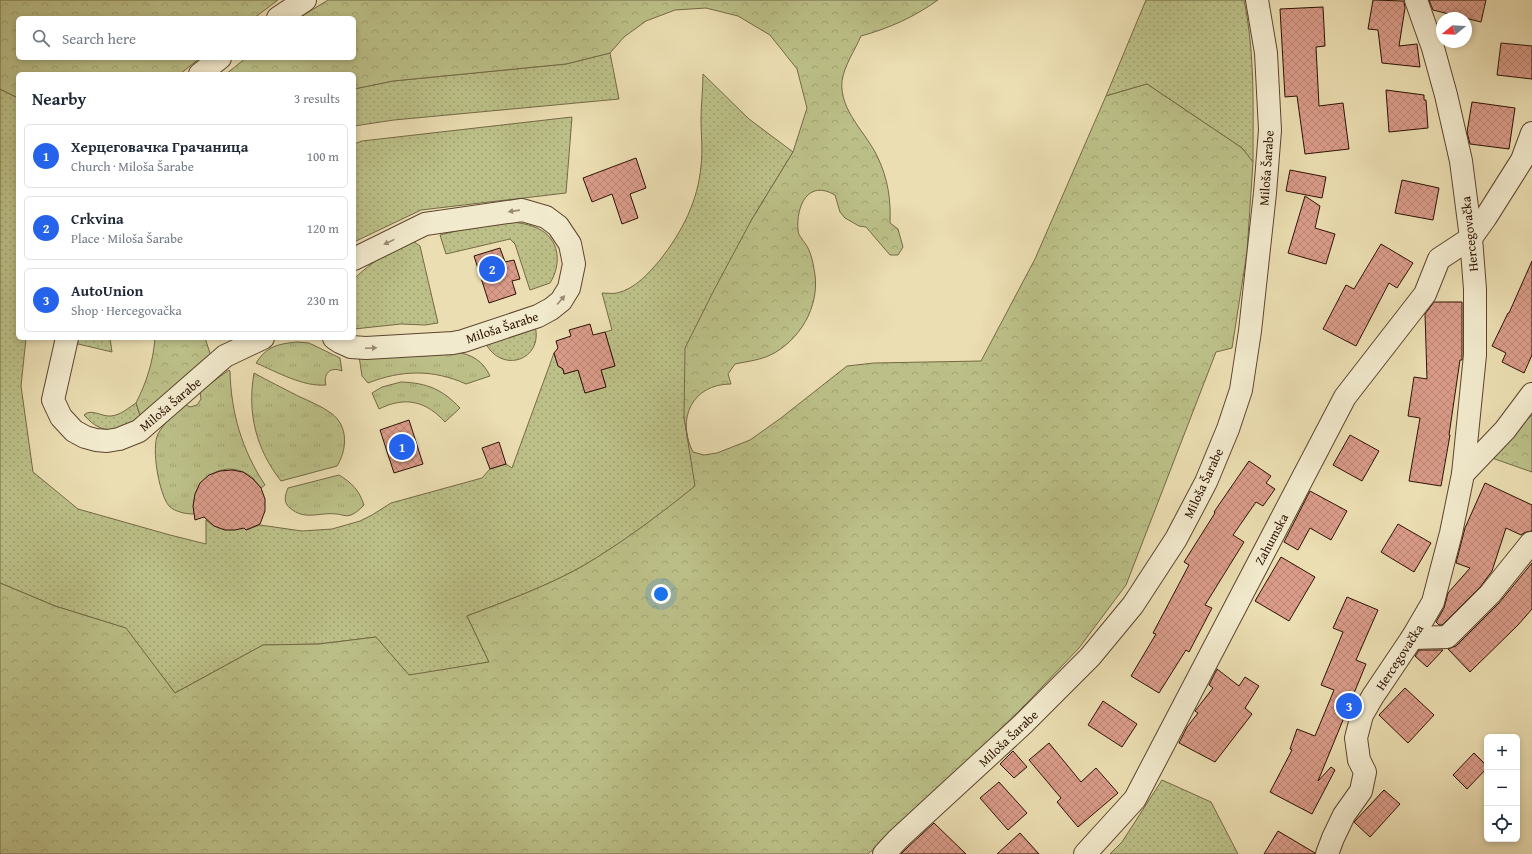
<!DOCTYPE html>
<html lang="en">
<head>
<meta charset="utf-8">
<style>
	:root { --surface:#fff; --page:#f2f2f3; --text:#1f2937; --muted:#747a83; --line:#e0e1e3; --accent:#2563eb }
	body { margin:0; font-family:"Gentium Book Plus",serif; background:var(--page); color:var(--text) }
	.controls { position:absolute; right:12px; bottom:12px; display:grid; overflow:hidden; border-radius:6px; box-shadow:0 2px 6px #0003 }
	.controls button { width:36px; height:36px; display:grid; place-items:center; padding:0; border:0; border-bottom:1px solid var(--line); background:var(--surface); color:var(--text); font:20px sans-serif }
	.compass { position:absolute; left:1436px; top:12px; width:36px; height:36px; border-radius:50%; background:var(--surface); box-shadow:0 2px 6px #0003; rotate:252deg }
	.you { position:absolute; left:661px; top:594px; width:14px; height:14px; margin:-10px; border:3px solid #fff; border-radius:50%; background:#1a73e8; box-shadow:0 0 0 6px #1a73e833 }
	.badge { display:grid; place-items:center; width:26px; height:26px; border-radius:50%; background:var(--accent); color:#fff; font-size:13px; font-weight:700 }
	.pin { position:absolute; translate:-50% -50%; border:2px solid #fff; box-shadow:0 1px 4px #0006 }
	.list { margin:0; padding:0; list-style:none }
	h2 { display:flex; justify-content:space-between; align-items:center; height:52px; margin:0; padding:0 16px; font-size:17px }
	h2 small { font-size:13px; font-weight:400; color:var(--muted) }
	.list li { display:grid; grid-template-columns:26px 1fr auto; gap:12px; align-items:center; box-sizing:border-box; height:64px; margin:0 8px 8px; padding:0 8px; border:1px solid var(--line); border-radius:6px }
	.list b { display:block; font-size:15px; white-space:nowrap }
	.list p { margin:0; font-size:13px; white-space:nowrap; color:var(--muted) }
	.list em { font-size:13px; font-style:normal; color:var(--muted) }
	.icon { flex:none; width:22px; height:22px; fill:none; stroke:currentColor; stroke-width:2; stroke-linecap:round; stroke-linejoin:round }
	.map { position:relative; flex:none; width:1532px; height:854px; overflow:hidden }
	.search { position:absolute; background:var(--surface); box-shadow:0 2px 6px #0003; left:16px; top:16px; width:340px; height:44px; display:flex; align-items:center; gap:10px; box-sizing:border-box; padding:0 14px; border-radius:6px; color:var(--muted); font-size:15px }
	.panel { position:absolute; background:var(--surface); box-shadow:0 2px 6px #0003; left:16px; top:72px; width:340px; height:268px; border-radius:6px }
	.map>svg:first-child { display:block }
	.grass { fill:url(#grass-dots); stroke:#756946 }
	.forest { fill:url(#forest-crowns); stroke:#756946 }
	.park { fill:url(#park-tufts); stroke:#756946 }
	.building { fill:url(#building-cross-hatch); stroke:#2e1203 }
	.lines { fill:none; stroke-linecap:round; stroke-linejoin:round }
	.minor-casing { stroke:#5d452f; stroke-width:24 }
	.minor { stroke:#f2eacd; stroke-width:22 }
	.oneway { fill:#9a8972 }
	.labels { text-anchor:middle; stroke-width:3; stroke-linejoin:round; paint-order:stroke }
	.street-label { font-size:13px; fill:#2e1203; stroke:#f2eacd }
</style>
</head>
<body>
<div class="map">
<svg width="1532" height="854" viewBox="0 0 1532 854">
	<defs>
		<pattern id="grass-dots" width="8" height="8" patternUnits="userSpaceOnUse"><rect width="8" height="8" fill="#bcc088"/><path d="M2 2h.1M6 6h.1" fill="none" stroke="#a2a474" stroke-width="1.8" stroke-linecap="round"/></pattern>
		<pattern id="forest-crowns" width="20" height="18" patternUnits="userSpaceOnUse"><rect width="20" height="18" fill="#bcc088"/><path d="M2 6a3 3 0 1 1 6 0M12 15a3 3 0 1 1 6 0" fill="none" stroke="#a2a474"/></pattern>
		<pattern id="park-tufts" width="24" height="20" patternUnits="userSpaceOnUse"><rect width="24" height="20" fill="#bcc088"/><path d="M3 7l-1-3M5 7V3M7 7l1-3M15 17l-1-3M17 17v-4M19 17l1-3" fill="none" stroke="#a2a474"/></pattern>
		<pattern id="building-cross-hatch" width="8" height="8" patternUnits="userSpaceOnUse"><rect width="8" height="8" fill="#da9c89"/><path d="M0 0l8 8M0 8l8-8" fill="none" stroke="#bb8575"/></pattern>
	</defs>
	<rect width="100%" height="100%" fill="#ebdeb2"/>
	<filter id="stains"><feTurbulence type="fractalNoise" baseFrequency=".005" numOctaves="4"/><feColorMatrix values="0 0 0 0 .2 0 0 0 0 .09 0 0 0 0 .02 0 0 0 .5 -.17"/></filter>
	<radialGradient id="worn" r=".72"><stop offset=".6" stop-color="#630" stop-opacity="0"/><stop offset="1" stop-color="#630" stop-opacity=".3"/></radialGradient>
	<g class="grass">
		<path d="M1146,0H1244C1255,53 1253,108 1253,162L1242,148L1147,84L1106,96Z"/>
		<path d="M610,53L619,99L394,120L354,126V89L393,81L566,64Z"/>
		<path d="M703,74L749,119L793,152L752,219L684,417L696,486C658,516 623,543 581,567C545,587 506,601 467,616L489,662L409,676L376,637L319,644L263,645L175,693L125,628L55,606L0,583V89L18,98V338H26L21,386L33,472L78,509L170,535L206,544V520C217,530 229,532 243,527L246,530L260,525L302,531L332,529L360,521L372,515L391,503L482,478L490,469L506,464L512,468L554,353L558,366L563,369L564,374L578,370L585,393L606,387L601,370L615,366L605,332L612,330L602,293C607,293 613,294 617,293C635,289 649,273 660,260C682,232 698,201 701,166C703,151 701,135 701,120C701,105 703,90 703,74Z"/>
		<path d="M572,117L566,193L421,210L354,242V144L362,141Z"/>
		<path d="M500,220C512,222 526,223 537,228C560,238 562,264 550,283L530,290L515,244L510,239L446,254L440,235Z"/>
		<path d="M414,242L420,246L438,323L425,325L401,324L354,329V279C371,262 392,249 414,242Z"/>
		<path d="M535,326C544,360 501,375 485,342Z"/>
		<path d="M75,338H110L112,352L74,343Z"/>
		<path d="M136,403L142,421C118,429 104,438 84,415C91,408 102,417 111,416C121,415 128,408 136,403Z"/>
		<path d="M1162,780L1211,802L1238,854H1110L1122,842Z"/>
	</g>
	<g class="forest">
		<path d="M0,0H278L254,18H18V58H200L180,74H18V98L0,89Z"/>
		<path d="M328,0H938C914,17 890,28 861,36C855,50 844,66 842,81C839,111 867,133 878,158C888,179 891,200 890,223L898,229L903,247L898,255H890L866,227L859,226L845,218L840,212L835,195C808,179 796,206 798,230C798,236 805,242 808,248C811,254 813,262 814,269C821,301 804,335 776,352C763,360 749,361 735,364L728,374L731,384C692,384 676,419 693,452L704,455L717,453L750,440L781,418L847,366L874,363L981,361L1035,259L1106,96L1147,84L1242,148L1253,162L1247,252L1232,348L1216,352L1126,585L1079,648L1024,706L911,816L868,854H0V583L55,606L126,628L175,693L263,645L319,644L376,637L409,675L489,662L467,616C506,601 545,587 581,567C622,543 659,515 695,486L684,417L685,348L714,290L752,219L793,152L807,108L797,69L770,35L738,16L706,8L675,10L646,21L624,37L610,53L566,64L393,81L354,89V74H226L246,58H354V18H299Z"/>
		<path d="M155,338H205L211,356L142,421L136,403C147,381 153,362 155,338Z"/>
		<path d="M1532,415V472L1489,457Z"/>
	</g>
	<g class="park">
		<path d="M297,342L309,343L340,358L342,371C330,366 323,374 326,385C303,387 277,372 256,363C267,346 278,344 297,342Z"/>
		<path d="M455,352C472,354 483,361 490,376L466,384C433,369 401,370 368,383L362,376L359,356Z"/>
		<path d="M229,370L230,371C231,413 242,450 265,485L261,488C258,485 256,481 253,478C225,455 189,480 194,514C186,514 175,512 169,506C159,494 151,448 158,434C164,423 175,413 184,404L190,407L197,405L201,399L200,391Z"/>
		<path d="M254,373C268,381 283,388 298,396C309,401 321,406 331,413C349,426 347,450 337,466L281,481C256,449 247,413 254,373Z"/>
		<path d="M401,382C427,383 442,389 460,408L445,422C426,401 405,396 379,409L372,393L382,387Z"/>
		<path d="M339,475C352,483 359,490 364,505C360,509 356,513 351,515C345,517 341,514 336,514C319,512 305,521 290,508C283,503 285,495 288,488Z"/>
	</g>
	<g class="building">
		<path d="M1373,0L1404,1L1405,8L1399,46L1417,44L1420,67L1382,63L1378,30L1368,29Z"/>
		<path d="M1429,0H1486L1481,22L1433,10Z"/>
		<path d="M1323,7L1325,46L1316,47L1319,106L1343,103L1349,149L1305,154L1297,96L1285,97L1280,9Z"/>
		<path d="M1501,43L1532,46V79L1497,75Z"/>
		<path d="M1386,90L1424,95V100H1426L1428,128L1389,132Z"/>
		<path d="M1472,102L1515,108L1509,149L1470,144L1467,132Z"/>
		<path d="M636,158L646,188L630,194L638,218L622,224L612,194L592,202L583,178Z"/>
		<path d="M1290,170L1326,177L1322,198L1286,191Z"/>
		<path d="M1402,180L1439,188L1433,220L1395,213Z"/>
		<path d="M1305,196L1320,206L1315,228L1335,234L1326,264L1288,253Z"/>
		<path d="M1381,244L1413,263L1397,288L1389,283L1356,346L1323,329L1346,285L1354,289Z"/>
		<path d="M500,248L505,262L514,260L520,279L512,281L516,294L489,303L474,256Z"/>
		<path d="M1532,261V355L1524,373L1502,362L1506,353L1492,346L1508,313H1509Z"/>
		<path d="M1434,302H1462V360H1460L1449,435H1450L1441,486L1409,481L1420,418L1408,416L1414,377L1427,379L1425,314Z"/>
		<path d="M590,324L593,335L605,332L615,366L601,370L606,387L585,393L578,370L564,374L563,369L558,366L554,353L558,348L556,341L571,336L569,330Z"/>
		<path d="M409,420L423,464L394,473L380,430Z"/>
		<path d="M1350,435L1379,451L1362,481L1333,465Z"/>
		<path d="M499,442L506,464L490,469L482,448Z"/>
		<path d="M1249,461L1271,476L1266,483L1275,489L1263,506L1256,502L1233,535L1244,542L1205,605L1212,608L1189,652L1186,650L1159,693L1131,676L1156,634L1153,633L1189,565L1184,562L1215,513L1214,512Z"/>
		<path d="M232,470L243,472L253,479L261,488L265,499V511L260,524L246,530L244,528L235,530H225L214,526L204,517L195,520L193,506L195,494L200,483L209,475L220,471Z"/>
		<path d="M1485,483L1532,505V531L1526,532L1521,535L1506,528L1492,571L1481,586L1442,625H1439L1436,622L1444,608L1448,593L1470,568L1456,563L1465,528Z"/>
		<path d="M1310,491L1347,511L1331,540L1310,528L1298,550L1284,542Z"/>
		<path d="M1398,524L1431,543L1414,572L1381,552Z"/>
		<path d="M1281,557L1315,577L1289,621L1255,601Z"/>
		<path d="M1532,563V609L1518,625L1470,672L1448,649L1456,646L1499,603Z"/>
		<path d="M1347,597L1378,610L1356,660L1366,664L1318,781L1331,767L1335,770L1312,814L1270,792L1292,750L1290,749L1297,729L1315,736L1334,690L1321,685L1343,632L1333,628Z"/>
		<path d="M1419,650H1443L1427,667L1415,656Z"/>
		<path d="M1217,669L1239,686L1245,677L1259,686L1245,708L1252,714L1215,762L1179,743L1187,727L1198,713L1195,711L1213,688L1209,685Z"/>
		<path d="M1405,688L1434,715L1408,743L1379,715Z"/>
		<path d="M1103,701L1137,724L1122,747L1088,725Z"/>
		<path d="M1049,743L1081,782L1096,768L1118,793L1078,827L1057,802L1061,798L1029,760Z"/>
		<path d="M1013,751L1027,767L1014,778L1000,764Z"/>
		<path d="M1474,753L1487,766V768L1467,789L1453,775Z"/>
		<path d="M999,782L1027,813L1008,830L980,798Z"/>
		<path d="M1384,790L1400,804L1370,837L1354,822Z"/>
		<path d="M934,823L966,854H901L907,848Z"/>
		<path d="M1278,831L1315,853V854H1264Z"/>
		<path d="M1020,833L1039,854H997Z"/>
	</g>
	<g class="lines">
		<g class="minor-casing">
			<g id="minor">
				<path d="M278,18L305,0"/>
				<path d="M200,74L220,58"/>
				<path d="M67,338L53,400L61,417L74,431L85,437L96,440L107,441L119,439L139,431L225,356L263,338"/>
				<path d="M334,338L340,342L351,347L366,348L453,343L463,341L538,316L551,309L561,301L569,288L574,264L570,244L558,226L546,217L522,210L425,224L354,259"/>
				<path d="M1463,474L1505,430L1532,394"/>
				<path d="M1412,638L1447,637L1490,594L1531,543"/>
				<path d="M884,854L898,839L1023,724L1090,657L1133,605L1176,539L1206,482L1228,429L1241,390L1250,331L1265,193L1270,130L1266,53L1257,0"/>
				<path d="M1085,854L1135,799L1345,397L1425,294L1439,259L1471,238L1486,217L1522,160L1532,133"/>
				<path d="M1327,854L1333,838L1344,815L1361,791L1365,772L1359,760L1356,738L1362,715L1373,696L1412,638L1433,602L1451,533L1463,474L1475,355V289L1471,238L1461,161L1446,95L1433,48L1416,0"/>
			</g>
		</g>
		<use href="#minor" class="minor"/>
	</g>
	<defs><path id="oneway-solid" d="M-6-.8H1V-3.2L6.5 0L1 3.2V.8H-6Z"/></defs>
	<g class="oneway">
		<use href="#oneway-solid" transform="translate(514 211) rotate(172)"/>
		<use href="#oneway-solid" transform="translate(389 242) rotate(154)"/>
		<use href="#oneway-solid" transform="translate(561 300) rotate(-50)"/>
		<use href="#oneway-solid" transform="translate(371 348) rotate(-2)"/>
	</g>
	<g class="labels">
		<g class="street-label">
			<text transform="translate(1266 168) rotate(-86)" y="5">Miloša Šarabe</text>
			<text transform="translate(1469 234) rotate(-96)" y="5">Hercegovačka</text>
			<text transform="translate(502 327) rotate(-18)" y="5">Miloša Šarabe</text>
			<text transform="translate(170 404) rotate(-40)" y="5">Miloša Šarabe</text>
			<text transform="translate(1203 483) rotate(-65)" y="5">Miloša Šarabe</text>
			<text transform="translate(1271 539) rotate(-62)" y="5">Zahumska</text>
			<text transform="translate(1399 657) rotate(-57)" y="5">Hercegovačka</text>
			<text transform="translate(1008 738) rotate(-43)" y="5">Miloša Šarabe</text>
		</g>
	</g>
	<rect width="100%" height="100%" filter="url(#stains)"/>
	<rect width="100%" height="100%" fill="url(#worn)"/>
</svg>
<div class="controls">
<button>+</button>
<button>−</button>
<button><svg class="icon" aria-label="locate" viewBox="0 0 24 24"><circle cx="12" cy="12" r="6"/><path d="M12 2v4M12 18v4M2 12h4M18 12h4"/></svg></button>
</div>
<svg class="compass" viewBox="-18 -18 36 36"><path d="M0-13l5 13h-10z" fill="#e53935"/><path d="M0 13l5-13h-10z" fill="#747a83"/></svg>
<div class="you"></div>
<div class="pin badge" style="left:402px;top:447px">1</div>
<div class="pin badge" style="left:492px;top:269px">2</div>
<div class="pin badge" style="left:1349px;top:706px">3</div>
<div class="search"><svg class="icon" aria-label="search" viewBox="0 0 24 24"><circle cx="10" cy="10" r="6"/><path d="M15 15l6 6"/></svg>Search here</div>
<section class="panel">
<h2>Nearby<small>3 results</small></h2>
<ul class="list">
<li><span class="badge">1</span><div><b>Херцеговачка Грачаница</b><p>Church · Miloša Šarabe</p></div><em>100 m</em></li>
<li><span class="badge">2</span><div><b>Crkvina</b><p>Place · Miloša Šarabe</p></div><em>120 m</em></li>
<li><span class="badge">3</span><div><b>AutoUnion</b><p>Shop · Hercegovačka</p></div><em>230 m</em></li>
</ul>
</section>
</div>
</body>
</html>
